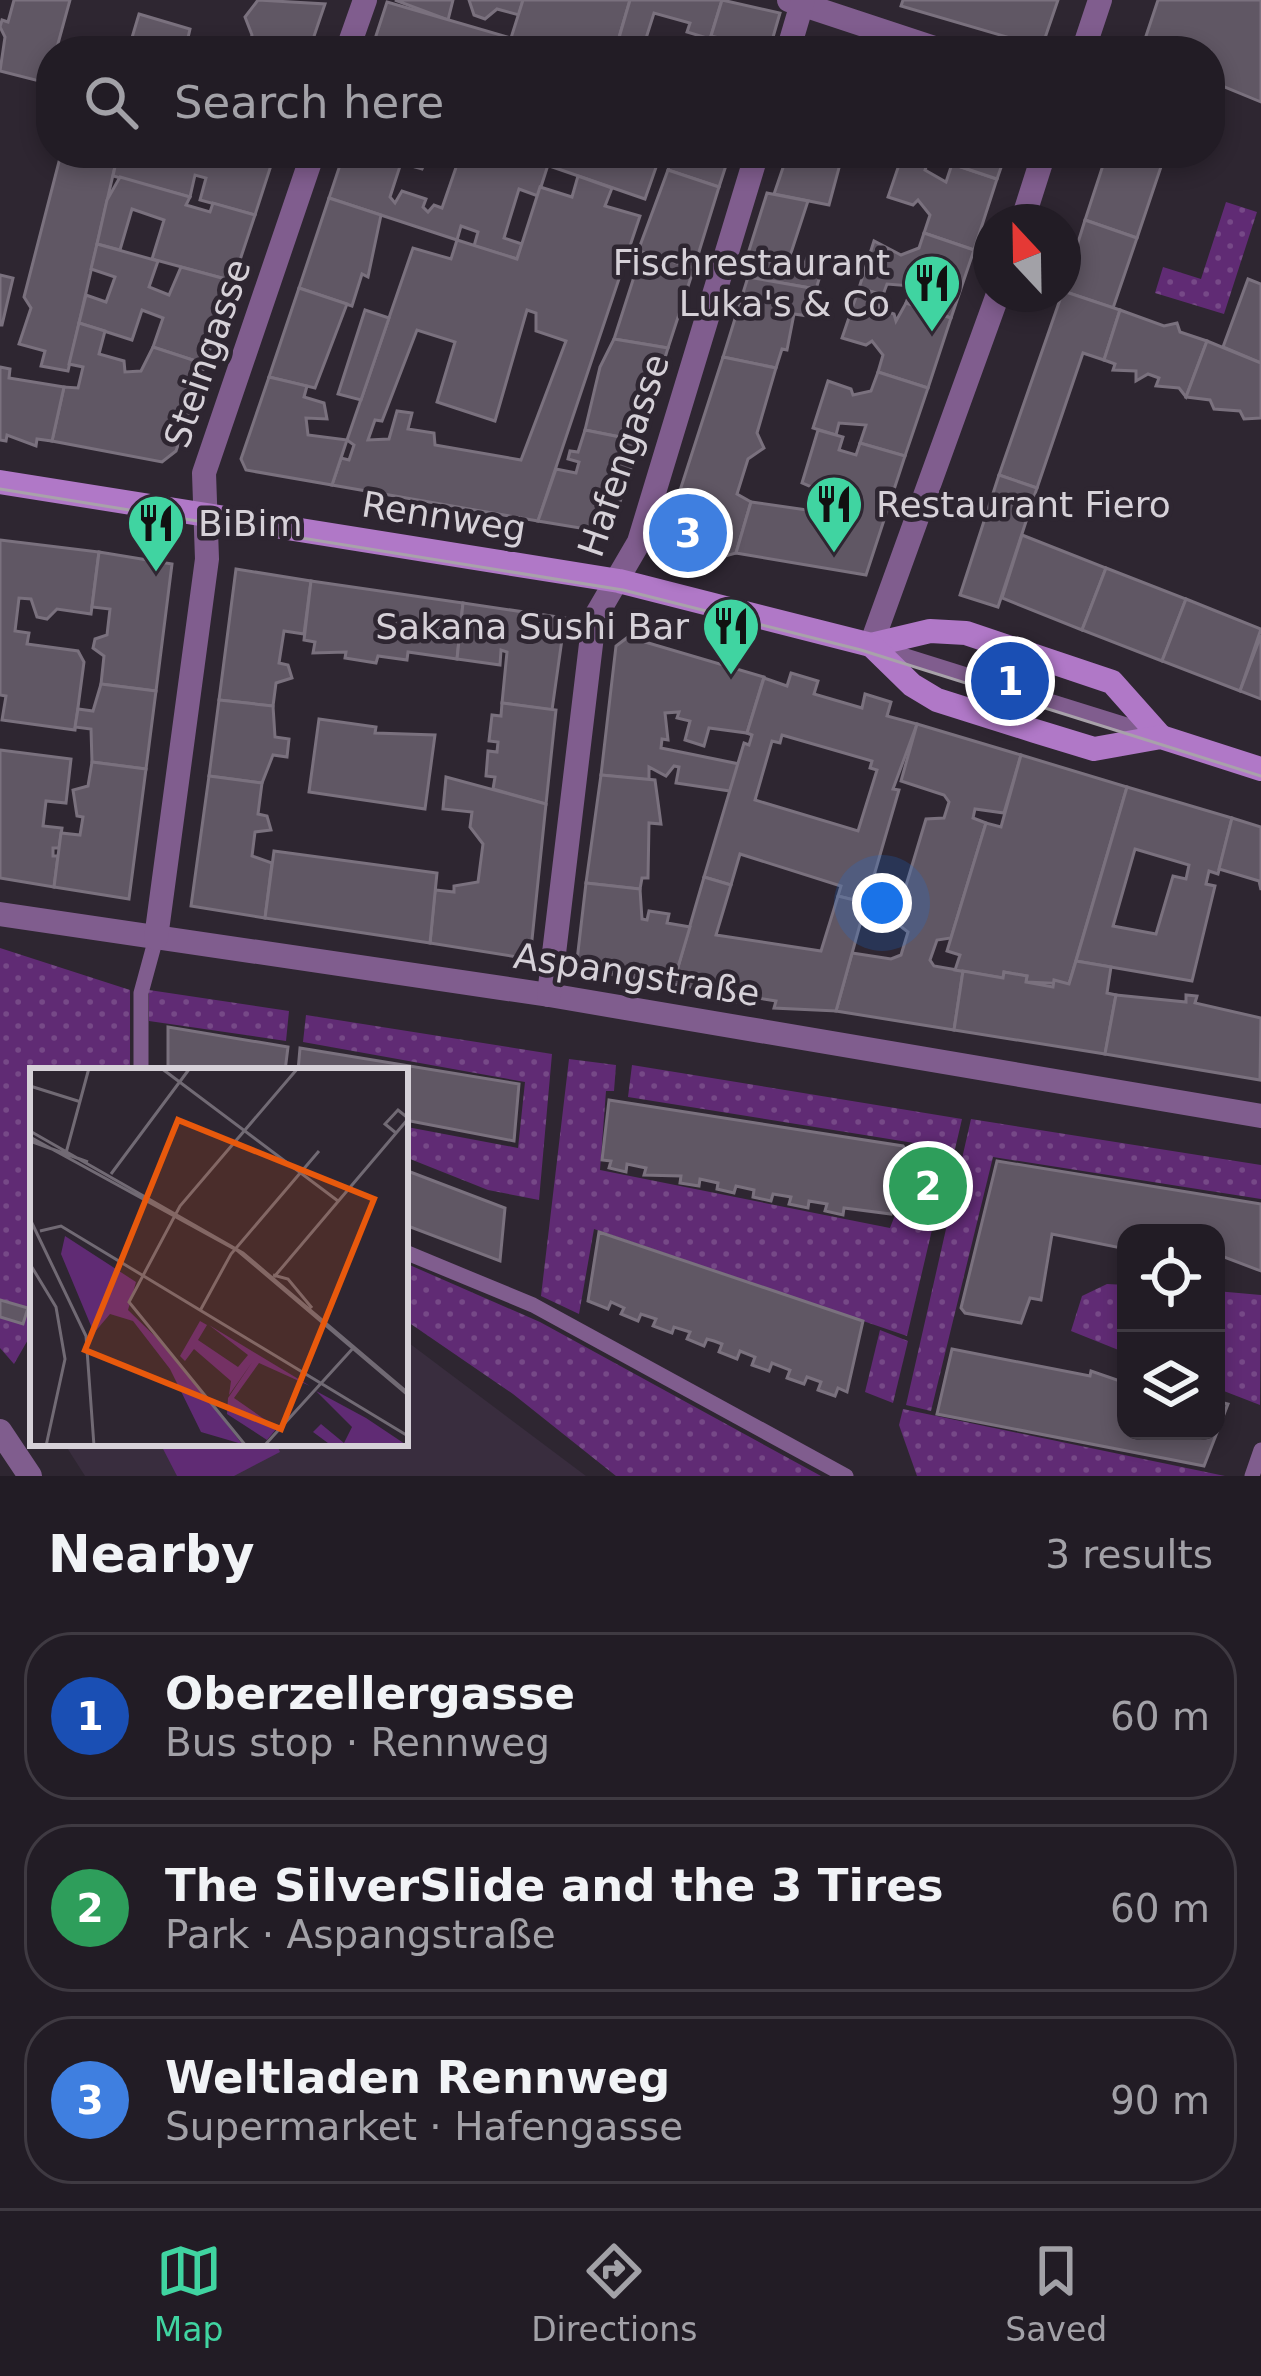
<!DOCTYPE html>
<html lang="en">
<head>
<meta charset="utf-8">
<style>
	:root { --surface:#221c25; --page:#2e2932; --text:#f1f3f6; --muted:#a2a1a7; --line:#3f3a42; --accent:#40d4a1 }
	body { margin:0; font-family:"DejaVu Sans",sans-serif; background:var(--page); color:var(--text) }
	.controls { position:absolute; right:36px; bottom:36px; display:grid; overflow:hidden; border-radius:24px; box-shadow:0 6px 18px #0003 }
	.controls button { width:108px; height:108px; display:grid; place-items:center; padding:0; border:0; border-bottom:3px solid var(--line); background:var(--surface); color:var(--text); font:60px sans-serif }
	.compass { position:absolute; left:973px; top:204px; width:108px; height:108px; border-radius:50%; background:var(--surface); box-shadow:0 6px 18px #0003; rotate:338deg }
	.you { position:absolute; left:882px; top:903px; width:42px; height:42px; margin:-30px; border:9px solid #fff; border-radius:50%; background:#1a73e8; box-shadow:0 0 0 18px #1a73e833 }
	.badge { display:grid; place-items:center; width:78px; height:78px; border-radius:50%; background:var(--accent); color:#fff; font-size:39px; font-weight:700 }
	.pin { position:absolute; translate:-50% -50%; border:6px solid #fff; box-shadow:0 3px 12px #0006 }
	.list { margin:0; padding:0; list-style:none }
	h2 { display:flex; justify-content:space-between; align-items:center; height:156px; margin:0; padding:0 48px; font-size:51px }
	h2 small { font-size:39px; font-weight:400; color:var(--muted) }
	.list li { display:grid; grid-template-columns:78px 1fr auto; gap:36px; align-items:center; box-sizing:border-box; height:168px; margin:0 24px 24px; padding:0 24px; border:3px solid var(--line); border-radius:48px }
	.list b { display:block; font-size:45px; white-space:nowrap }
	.list p { margin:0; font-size:39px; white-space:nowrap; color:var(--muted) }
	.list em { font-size:39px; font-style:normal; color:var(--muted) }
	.icon { flex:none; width:66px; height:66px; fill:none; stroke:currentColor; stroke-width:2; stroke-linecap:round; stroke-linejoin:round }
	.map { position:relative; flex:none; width:1261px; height:1476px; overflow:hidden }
	.search { position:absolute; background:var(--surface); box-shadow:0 6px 18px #0003; left:36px; right:36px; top:36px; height:132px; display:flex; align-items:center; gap:30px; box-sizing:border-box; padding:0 42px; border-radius:48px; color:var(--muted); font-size:45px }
	.sheet { height:732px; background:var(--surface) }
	nav { display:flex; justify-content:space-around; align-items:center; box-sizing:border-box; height:168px; border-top:3px solid var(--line); background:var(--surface); font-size:33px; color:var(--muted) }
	nav a { display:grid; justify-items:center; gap:6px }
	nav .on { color:var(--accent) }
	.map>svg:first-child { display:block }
	.built { fill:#392d3e }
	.green { fill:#602b74 }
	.park { fill:url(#park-dots) }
	.building { fill:#605764; stroke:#7a717e; stroke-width:3; fill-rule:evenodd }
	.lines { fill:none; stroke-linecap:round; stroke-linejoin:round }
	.service { stroke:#805d8e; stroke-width:15 }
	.minor { stroke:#805d8e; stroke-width:24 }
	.tertiary { stroke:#805d8e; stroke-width:24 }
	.secondary { stroke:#b078c7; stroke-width:24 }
	.tram { stroke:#a8a2aa; stroke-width:3 }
	.labels { text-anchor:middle; stroke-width:9; stroke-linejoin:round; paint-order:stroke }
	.poi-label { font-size:36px; fill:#d6d1d8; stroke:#2e2631; text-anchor:end }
	.street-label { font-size:36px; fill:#d6d1d8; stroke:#2e2631 }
	.inset-road { fill:none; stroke:#716a74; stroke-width:3 }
	.view { fill:#e8590c; fill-opacity:0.15; stroke:#e8590c; stroke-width:6 }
	.inset-edge { fill:none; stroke:#d6d1d8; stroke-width:6 }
</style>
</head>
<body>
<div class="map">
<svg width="1261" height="1476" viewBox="0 0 1261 1476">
	<defs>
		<pattern id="park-dots" width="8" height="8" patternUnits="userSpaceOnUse" patternTransform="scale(3)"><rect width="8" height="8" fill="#602b74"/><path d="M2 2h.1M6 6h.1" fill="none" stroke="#764987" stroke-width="1.8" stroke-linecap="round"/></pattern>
	</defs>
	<rect width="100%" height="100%" fill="#2e2631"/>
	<path class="built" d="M405,1340L586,1476H85L64,1443H405Z"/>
	<path class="green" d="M160,1443H276L280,1452L234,1476H177Z"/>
	<g class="park">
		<path d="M1226,202L1257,212L1224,314L1155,293L1163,267L1201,279Z"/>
		<path d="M0,948L130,990V1071H33V1331L14,1364L0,1348Z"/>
		<path d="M149,990L289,1011L286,1041L149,1021Z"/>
		<path d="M306,1015L552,1054L539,1200L488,1190L405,1157L407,1127L518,1148L525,1082L303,1042Z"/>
		<path d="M569,1059L616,1065L614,1091H606L600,1170L890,1228L895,1215L935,1217L907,1336L594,1229L579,1314L541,1296Z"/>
		<path d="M632,1065L962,1119L952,1162L913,1156L914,1143L628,1097Z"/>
		<path d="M971,1119L1261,1165V1199L993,1157L931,1411L906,1405Z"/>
		<path d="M910,1162L947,1166L936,1211L898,1210Z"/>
		<path d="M405,1263L540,1322L821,1476H616L513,1394L405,1320Z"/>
		<path d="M1107,1284L1126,1285V1353L1071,1331L1082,1296Z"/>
		<path d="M1216,1291L1261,1295L1260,1405L1216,1388Z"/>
		<path d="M880,1330L908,1341L893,1403L865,1392Z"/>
		<path d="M903,1409L1225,1476H917L899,1425Z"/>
	</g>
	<g class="building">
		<path d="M14,0H70L56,51H51L47,83L0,71L5,37L0,27L2,20L8,22Z"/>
		<path d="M258,0L325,4L309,51L248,47L252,35L245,17Z"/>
		<path d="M395,0H453L448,20Z"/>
		<path d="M469,0H523L519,15L497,9L485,19L474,15Z"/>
		<path d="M523,0H630L615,51H554L511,38Z"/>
		<path d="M630,0H722L710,39L687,32L690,23L654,13L642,51H629L616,48Z"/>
		<path d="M722,0L780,13L769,51H733L735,42L711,36Z"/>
		<path d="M903,0H1058L1045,38L1031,44L901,6Z"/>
		<path d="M1158,0H1261V102L1210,81V51H1141Z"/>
		<path d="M387,2L511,38L554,51H458L433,43L430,51H371Z"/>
		<path d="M139,14L190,29L185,51H128Z"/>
		<path d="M54,153H118L68,371L41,366L45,351L19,344L31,308L24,297L61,154Z"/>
		<path d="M118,153H275L255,215L200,200L206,178L195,175L190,197L113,176Z"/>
		<path d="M344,153H429L422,169L401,163L390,197L395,203L402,191L426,199L423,207L428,212L434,205L442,208L461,153H512L548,165L538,196L519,189L504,238L522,244L517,259L474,246L478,232L461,226L457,240L329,198Z"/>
		<path d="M512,153L636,157L661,153L645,199Z"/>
		<path d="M674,153H730L719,187L668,170Z"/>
		<path d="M788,153H843L829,205L774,194Z"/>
		<path d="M903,153L930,156L925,170L946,182L952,164L997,179L974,250L924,233L930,215L918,200L913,205L888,197Z"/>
		<path d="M948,153H1006L997,179L946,162Z"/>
		<path d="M1107,153L1165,155L1137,238L1085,220Z"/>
		<path d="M668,170L719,187L694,268L638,251Z"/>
		<path d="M578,176L612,188L605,206L640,216L538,521L332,485L341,458L349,460L354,445L347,440L413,248L451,259L457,240L517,259L540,187L572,197ZM527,310L536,313V331L566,341L521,460L435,445L434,433L408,429L412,413L397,411L389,439L368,440L375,420L382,421L417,330L455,342L437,402L495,421Z"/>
		<path d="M120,177L190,197L186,205L210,212L213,203L255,215L233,281L152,259L164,220L132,209L120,250L97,244L107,200Z"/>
		<path d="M767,193L808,201L790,256L797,258L792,269L802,271L808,255L825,260L816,289L741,276Z"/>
		<path d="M329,198L381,215L368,277L362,274L352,306L299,288Z"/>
		<path d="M1085,220L1137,238L1113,308L1063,291Z"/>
		<path d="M924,233L974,250L951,318L906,303L912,286L887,284L883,295L859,288L874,241L901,255L919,248Z"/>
		<path d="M97,244L158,261L149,287L169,295L181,267L233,281L205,364L153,347L163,318L142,310L132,340L79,323L86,295L106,302L115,277L91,269Z"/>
		<path d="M642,252L694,268L668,348L614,339Z"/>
		<path d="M0,275L13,278L2,325H0Z"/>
		<path d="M748,277L816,289L808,316L794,314L787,350L782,349L776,368L723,357Z"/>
		<path d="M1248,279L1261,284V363L1223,347Z"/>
		<path d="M299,288L347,304L315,388L269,377Z"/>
		<path d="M859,288L883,295L878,309L894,314L896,321L906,303L951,318L928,388L878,372L883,355L872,341L866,345L842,338Z"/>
		<path d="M1063,291L1120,310L1104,360L1083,353L1037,488L999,475Z"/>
		<path d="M365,310L389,318L361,400L338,394Z"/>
		<path d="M1120,310L1164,326L1177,323L1180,332L1207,341L1186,397L1179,388L1156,386L1159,378L1148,374L1136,381V371L1113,370L1115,364L1104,360Z"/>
		<path d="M79,323L105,331L99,354L124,361L125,372L141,371L153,347L205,364L176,451L162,462L52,441L64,387L78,388L83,367L69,364Z"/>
		<path d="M614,339L668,348L640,441L585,430L600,367Z"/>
		<path d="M1207,341L1261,363V418L1244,419L1240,411L1214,409L1210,400L1186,397Z"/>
		<path d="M723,357L776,368L757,433L764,448L748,459L737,494L751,502L736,553L718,558L703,555L700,547L672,542L666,534Z"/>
		<path d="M0,367L10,369L9,378L64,387L52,441L37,439L36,446L7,435L6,441L0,440Z"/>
		<path d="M878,372L928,388L905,456L860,443L866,425L839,423L836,435L813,428L828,381L851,389L853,395L871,391Z"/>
		<path d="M269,377L307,386L304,397L324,403L327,419L306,418L308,435L347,440L332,485L246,470L241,459Z"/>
		<path d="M585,430L640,441L614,520L598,531L538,521L556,469L576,473L579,462L568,459L570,451L578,452Z"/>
		<path d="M818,430L843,437L839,450L856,455L860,443L905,456L866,575L736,553L751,502L828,513V494L802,483Z"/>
		<path d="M999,475L1037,488L998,607L960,595Z"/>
		<path d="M1022,535L1106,568L1082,630L1002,598Z"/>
		<path d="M0,540L99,552L91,614L57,609L47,619L37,617L31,599L19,598L15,631L29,633L27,644L78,651L84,662L75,730L2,720L6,696L0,695Z"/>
		<path d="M99,552L172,564L156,691L101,684L104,656L93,648L95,639L107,635L110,609L92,607Z"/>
		<path d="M1106,568L1186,599L1162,661L1082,630Z"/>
		<path d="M236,569L311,581L304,634L284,631L279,663L288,665L292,678L276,683L273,706L219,700Z"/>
		<path d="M311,581L463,603L457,659L408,652L407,660L378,656L376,663L345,658L346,652L313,653L315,642L304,640Z"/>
		<path d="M1186,599L1261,629L1240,691L1162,661Z"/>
		<path d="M463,603L565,618L552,710L502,703L507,652L501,650L500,665L457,659Z"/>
		<path d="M1261,635V699L1240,691Z"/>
		<path d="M628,637L764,677L747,733L709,728L704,746L685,740L690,721L677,718L679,712L665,713L668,740L662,739L661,748L739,764L730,791L676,783L679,767L674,766L666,776L649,767V780L601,775L616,646Z"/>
		<path d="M791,673L818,681L814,694L862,708L865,694L891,702L887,716L917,724L893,789L899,790L866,903L838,896L841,886L740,854L731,885L704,877L744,743L749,745L752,735L747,733L764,678L787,686ZM782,735L872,761L870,768L877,770L858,831L755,800L772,741L780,743Z"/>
		<path d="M101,684L156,691L146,769L92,762L91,729L75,727L78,709L93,711Z"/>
		<path d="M219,700L273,706L275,737L289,739L287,757L273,755L262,783L209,776Z"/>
		<path d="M502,703L556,710L546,804L493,789L495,777L486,776L488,751L497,752L498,742L489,741L492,715L501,716Z"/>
		<path d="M319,719L376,727L375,733L435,735L425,809L309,792Z"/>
		<path d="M917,724L1021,755L1004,813L975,809L973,818L986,823L951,938L937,940L930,960L934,966L963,971L954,1030L836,1011L852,953L891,959L901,955L908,932L895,922L926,819L944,818L949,802L944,795L901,781Z"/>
		<path d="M0,750L71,759L66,803L46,801L43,826L62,828L59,848H53V856H58L54,887L0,878Z"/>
		<path d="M1021,755L1127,787L1069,984L1026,982L1027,976L1004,972L1003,978L955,970L960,955L947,951L986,823L1001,827Z"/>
		<path d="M92,762L146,769L129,899L54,887L61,833L80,835L83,817L77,816L73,790L88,786Z"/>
		<path d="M601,775L655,780L661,824L649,823L648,878H642L640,889L586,883Z"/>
		<path d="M209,776L262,783L258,814L267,816L271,830L255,832L252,856L272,863L265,918L191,906Z"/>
		<path d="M446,777L546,804L530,959L430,943L435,890L454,892V886L478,882L483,844L470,827L472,812L443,809Z"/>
		<path d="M1127,787L1232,818L1218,874L1209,871L1206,884L1215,886L1192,981L1076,961ZM1135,849L1189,865L1186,879L1173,876L1156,934L1113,926Z"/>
		<path d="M1232,818L1261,827V890L1259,881L1219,869Z"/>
		<path d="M274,851L437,873L430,943L265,918Z"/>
		<path d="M704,877L731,885L716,935L821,951L838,896L866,903L836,1011L774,1008L776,1001L739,995L738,1002L706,997L707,990L673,984Z"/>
		<path d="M586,883L640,889L642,919L647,920L649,911L669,914L667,923L690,927L673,984L576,969Z"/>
		<path d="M1076,961L1111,967L1107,993L1116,995L1105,1054L954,1030L963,971L1003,978L1004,972L1027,976L1026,982L1053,987L1054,980L1069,984Z"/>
		<path d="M1116,995L1186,1002V995L1197,996L1195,1003L1261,1018L1260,1080L1105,1054Z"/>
		<path d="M168,1027L288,1047L285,1071H168Z"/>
		<path d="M300,1048L519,1084L514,1141L405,1120V1071H298Z"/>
		<path d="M609,1100L903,1146L907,1151L891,1214L844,1208L843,1215L825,1211L827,1204L809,1201L808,1208L789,1204L791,1197L773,1194L771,1201L753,1197L754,1190L736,1186L734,1193L717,1189L718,1183L700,1179L699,1186L680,1183L681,1176L644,1175L646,1168L627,1164L626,1172L609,1168L611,1161L602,1160Z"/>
		<path d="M997,1161L1261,1204V1271L1216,1254V1233H1126V1249L1052,1234L1041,1300L1030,1298L1021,1323L965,1313L961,1308Z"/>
		<path d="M405,1170L505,1208L500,1261L405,1225Z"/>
		<path d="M599,1232L863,1321L847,1392L838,1388L835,1396L818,1390L821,1382L807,1377L804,1384L787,1378L790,1370L772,1363L769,1371L752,1365L755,1357L740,1351L737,1359L719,1352L722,1344L714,1341L707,1339L704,1346L687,1339L690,1332L674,1327L672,1333L653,1326L656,1319L641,1314L638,1321L621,1314L624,1308L611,1302L608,1309L588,1301Z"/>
		<path d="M0,1300L28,1308L23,1324L0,1317Z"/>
		<path d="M952,1349L1090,1376L1091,1371L1126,1383V1431H1216V1401L1228,1404L1204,1466L937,1414Z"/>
	</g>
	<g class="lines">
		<g class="service">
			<path d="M880,648L1155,734"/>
			<path d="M141,1071V993L156,938"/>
			<path d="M405,1252L533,1305L846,1476"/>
			<path d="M1252,1476L1261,1450"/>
		</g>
		<g class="minor">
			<path d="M789,0L943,51"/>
			<path d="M347,51L365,0"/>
			<path d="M788,51L803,0"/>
			<path d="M1083,51L1100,0"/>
			<path d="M1022,222L1044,153"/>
			<path d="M871,645L998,294"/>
			<path d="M0,914L549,995L1261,1116"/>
			<path d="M156,938L207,559L204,473L313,153"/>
			<path d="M549,995L594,619L639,542L757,153"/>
		</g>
		<path class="tertiary" d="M0,1431L30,1476"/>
		<g class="secondary">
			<path d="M0,482L619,581L871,645L930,631L966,633L1112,682L1161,737"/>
			<path d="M871,645L912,685L937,700L1035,731L1094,749L1161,737L1261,769"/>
		</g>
		<path class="tram" d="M0,489L623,590L861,650L1261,776"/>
	</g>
	<defs>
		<g id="restaurant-pin" transform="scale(3)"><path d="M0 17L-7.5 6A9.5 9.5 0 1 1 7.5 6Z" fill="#40d4a1" stroke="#2e2631"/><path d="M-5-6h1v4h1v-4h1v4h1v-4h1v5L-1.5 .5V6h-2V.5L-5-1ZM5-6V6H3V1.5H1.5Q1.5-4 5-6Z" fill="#111"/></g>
	</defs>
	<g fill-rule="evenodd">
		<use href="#restaurant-pin" x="932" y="283"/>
		<use href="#restaurant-pin" x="834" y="504"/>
		<use href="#restaurant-pin" x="156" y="523"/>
		<use href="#restaurant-pin" x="731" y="626"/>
	</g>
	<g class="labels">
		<g class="poi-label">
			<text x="890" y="275">Fischrestaurant<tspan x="890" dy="41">Luka's &amp; Co</tspan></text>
			<text x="876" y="517" text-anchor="start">Restaurant Fiero</text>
			<text x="198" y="536" text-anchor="start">BiBim</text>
			<text x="689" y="639">Sakana Sushi Bar</text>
		</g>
		<g class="street-label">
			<text transform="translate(207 353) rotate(-71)" y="13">Steingasse</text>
			<text transform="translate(623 455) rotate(-71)" y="13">Hafengasse</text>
			<text transform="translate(444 516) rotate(9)" y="13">Rennweg</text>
			<text transform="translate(637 974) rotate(9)" y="13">Aspangstraße</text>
		</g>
	</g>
	<g transform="translate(30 1068)">
		<rect width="378" height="378" fill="#2e2631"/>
		<path d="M35,168L106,214L98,242L141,284L212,376L171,364L140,301L103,253L80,246L64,265L31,186ZM170,253L177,257L168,272L208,299L218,287L179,257L280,318L229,295L204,330L247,360L237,372L197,346L198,330L223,293L199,327L201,313L164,281L155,293L150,288ZM286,323L336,350L378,378H302L283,364L291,356L314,375L322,359Z" fill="#602b74"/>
		<path class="inset-road" d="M131,0L308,133M0,18L51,34M0,63L213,185L378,325M366,65L355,56L368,42L378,50M0,69L208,183L378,327M0,73L58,94M36,85L59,0M81,106L160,0M0,151L56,268L64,378M10,163L31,158L378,368M0,196L26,239L35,291L16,378M243,207L258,211L282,240M244,209L378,51M171,241L201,186L289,83M216,378L99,234L150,138L268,0M234,378L325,278"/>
		<path class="view" d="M148,52L344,131L251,361L55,282Z"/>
		<rect width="378" height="378" class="inset-edge"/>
	</g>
</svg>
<div class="controls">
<button><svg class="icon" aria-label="locate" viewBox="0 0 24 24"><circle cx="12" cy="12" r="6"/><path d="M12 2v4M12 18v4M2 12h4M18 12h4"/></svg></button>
<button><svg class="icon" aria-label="layers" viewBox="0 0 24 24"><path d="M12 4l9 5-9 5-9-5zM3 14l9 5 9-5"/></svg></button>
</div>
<svg class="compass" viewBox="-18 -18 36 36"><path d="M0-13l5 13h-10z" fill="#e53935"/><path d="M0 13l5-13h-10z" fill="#a2a1a7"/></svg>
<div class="you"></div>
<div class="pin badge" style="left:1010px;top:681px;background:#1a4fb4">1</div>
<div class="pin badge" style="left:928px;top:1186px;background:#2e9e5b">2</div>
<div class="pin badge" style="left:688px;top:533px;background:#3f7fe0">3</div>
<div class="search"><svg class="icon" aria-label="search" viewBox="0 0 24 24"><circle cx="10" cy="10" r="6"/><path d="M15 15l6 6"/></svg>Search here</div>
</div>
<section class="sheet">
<h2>Nearby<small>3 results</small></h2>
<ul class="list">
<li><span class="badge" style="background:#1a4fb4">1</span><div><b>Oberzellergasse</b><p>Bus stop · Rennweg</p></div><em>60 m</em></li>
<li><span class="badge" style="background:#2e9e5b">2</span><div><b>The SilverSlide and the 3 Tires</b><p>Park · Aspangstraße</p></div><em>60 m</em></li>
<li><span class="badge" style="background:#3f7fe0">3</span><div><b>Weltladen Rennweg</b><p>Supermarket · Hafengasse</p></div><em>90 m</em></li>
</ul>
</section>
<nav>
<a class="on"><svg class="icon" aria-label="map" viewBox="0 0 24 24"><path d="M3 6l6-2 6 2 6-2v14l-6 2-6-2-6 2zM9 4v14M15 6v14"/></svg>Map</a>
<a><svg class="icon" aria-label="directions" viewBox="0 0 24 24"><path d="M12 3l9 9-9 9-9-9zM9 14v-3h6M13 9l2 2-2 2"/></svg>Directions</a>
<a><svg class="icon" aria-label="saved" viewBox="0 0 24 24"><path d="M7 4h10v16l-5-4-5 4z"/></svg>Saved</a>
</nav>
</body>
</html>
